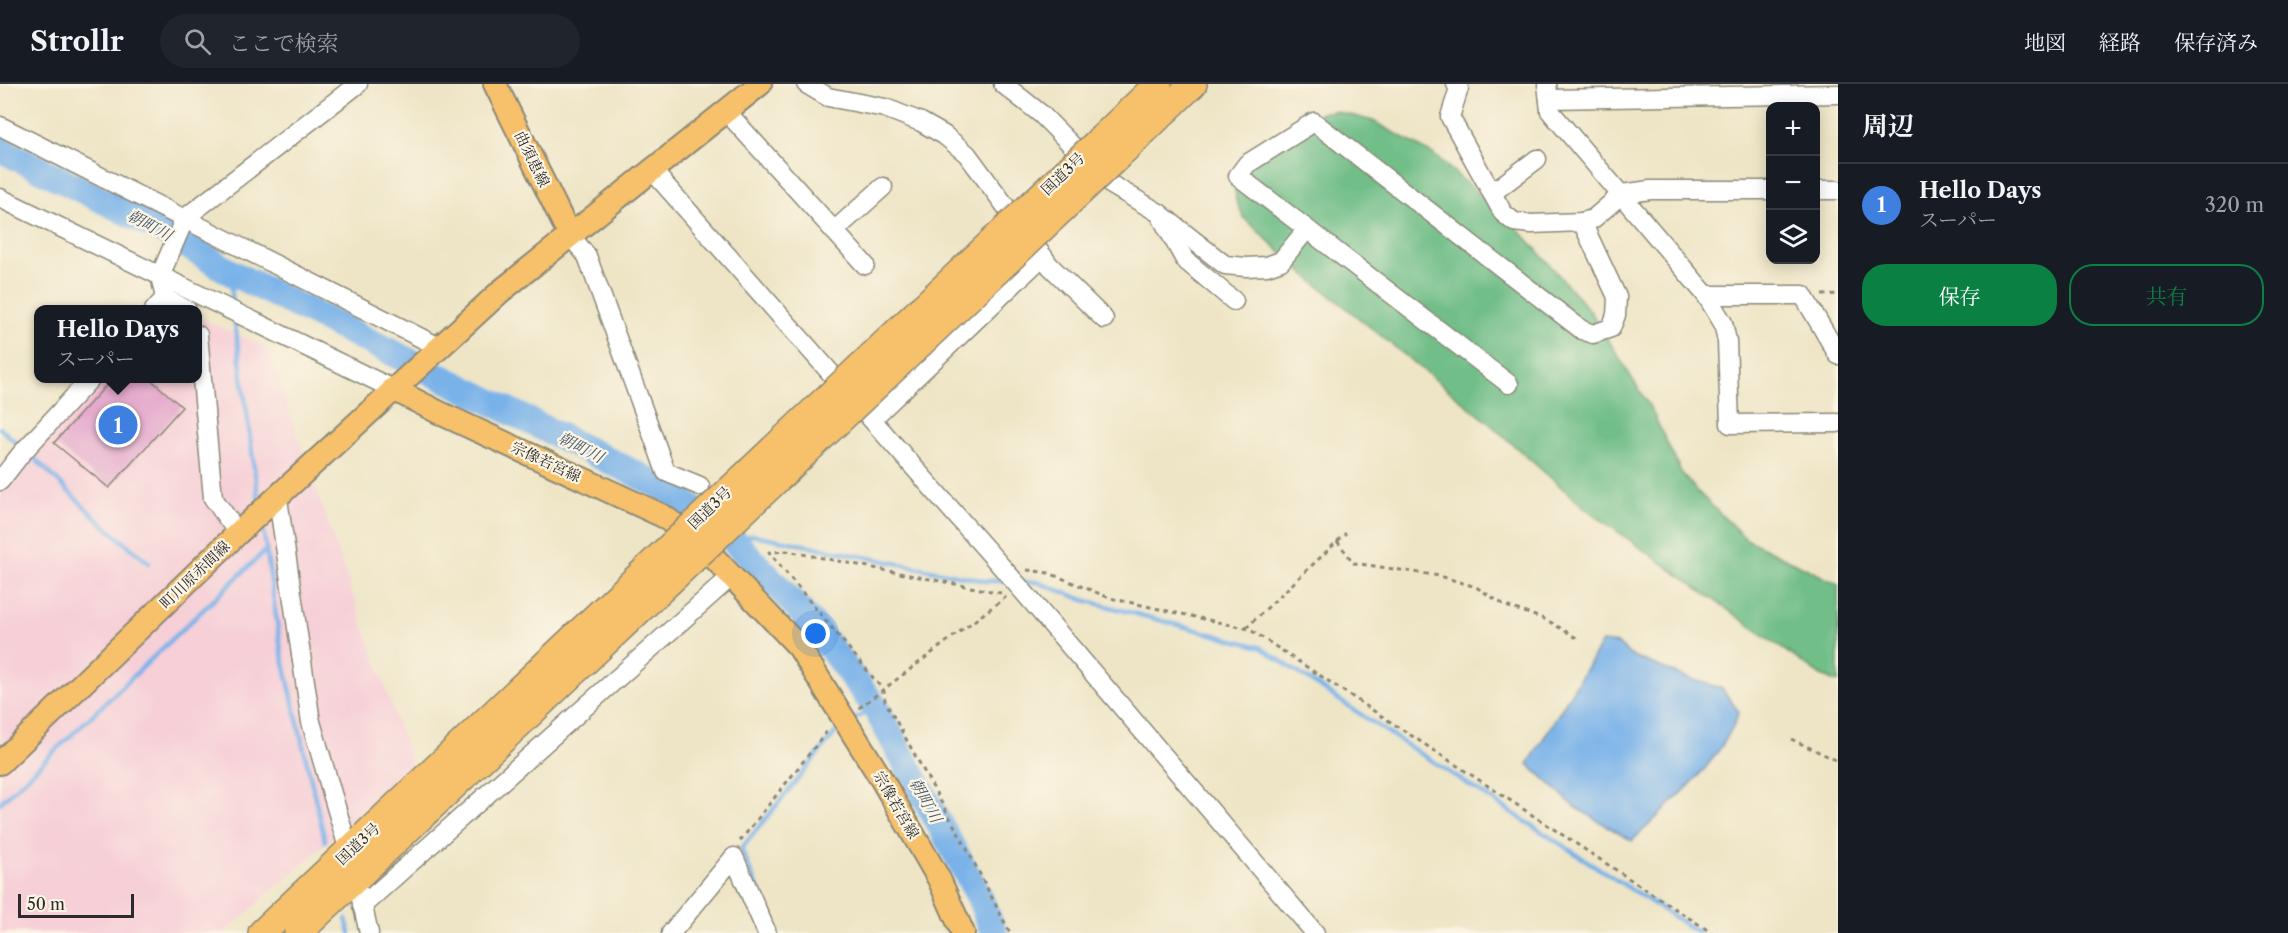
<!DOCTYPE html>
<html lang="ja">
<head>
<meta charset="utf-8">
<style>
	:root { --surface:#171b24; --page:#20242c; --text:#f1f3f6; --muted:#9ea1a6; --line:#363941; --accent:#0b8043 }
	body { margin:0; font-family:"Libre Caslon Text","Noto Serif JP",serif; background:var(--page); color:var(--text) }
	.controls { position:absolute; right:18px; top:18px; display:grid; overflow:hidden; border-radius:12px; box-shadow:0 3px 15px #0003 }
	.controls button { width:54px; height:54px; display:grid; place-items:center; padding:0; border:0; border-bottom:2px solid var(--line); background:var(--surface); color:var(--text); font:30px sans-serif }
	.scale { position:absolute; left:18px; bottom:15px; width:116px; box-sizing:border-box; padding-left:6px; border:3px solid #2b2b2b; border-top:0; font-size:16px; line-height:21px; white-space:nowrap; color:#2b2b2b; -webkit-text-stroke:4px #fcf5e5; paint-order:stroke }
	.you { position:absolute; left:816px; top:550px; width:21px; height:21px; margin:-15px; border:4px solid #fff; border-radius:50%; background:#1a73e8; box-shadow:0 0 0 9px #1a73e833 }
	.badge { display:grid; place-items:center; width:39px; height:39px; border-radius:50%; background:var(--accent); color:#fff; font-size:20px; font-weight:700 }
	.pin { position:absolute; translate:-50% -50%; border:3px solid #fff; box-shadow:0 2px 6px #0006 }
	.popup { position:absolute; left:34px; top:221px; width:168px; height:78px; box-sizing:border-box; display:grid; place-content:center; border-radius:12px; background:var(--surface); filter:drop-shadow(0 2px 4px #0005); font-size:20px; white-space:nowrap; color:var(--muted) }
	.popup b { font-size:22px; color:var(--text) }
	.popup::after { content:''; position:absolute; left:50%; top:100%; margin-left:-12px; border:12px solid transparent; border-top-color:var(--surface) }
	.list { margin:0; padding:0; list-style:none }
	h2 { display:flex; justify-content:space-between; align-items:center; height:78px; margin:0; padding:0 24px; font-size:26px }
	h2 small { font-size:20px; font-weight:400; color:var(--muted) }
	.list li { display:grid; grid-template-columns:39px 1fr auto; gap:18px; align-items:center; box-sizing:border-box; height:84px; padding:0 24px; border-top:2px solid var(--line) }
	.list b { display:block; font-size:22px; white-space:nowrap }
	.list p { margin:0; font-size:20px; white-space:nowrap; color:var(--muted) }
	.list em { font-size:20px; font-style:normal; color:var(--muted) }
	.actions { display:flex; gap:12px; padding:18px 24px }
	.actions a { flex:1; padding:14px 0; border:2px solid var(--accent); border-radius:24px; text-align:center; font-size:21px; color:var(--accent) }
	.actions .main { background:var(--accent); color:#fff }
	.icon { flex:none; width:33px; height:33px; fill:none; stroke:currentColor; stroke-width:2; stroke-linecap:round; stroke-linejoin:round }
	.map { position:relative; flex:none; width:1838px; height:849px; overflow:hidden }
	header { display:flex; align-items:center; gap:36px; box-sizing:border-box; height:84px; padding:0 30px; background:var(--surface); border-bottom:2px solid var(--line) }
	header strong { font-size:28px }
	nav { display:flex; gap:33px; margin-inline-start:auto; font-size:21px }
	.search { width:420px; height:54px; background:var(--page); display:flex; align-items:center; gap:15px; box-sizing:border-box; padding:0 21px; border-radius:33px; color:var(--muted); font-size:22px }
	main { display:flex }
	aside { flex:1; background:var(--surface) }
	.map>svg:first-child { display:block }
	.built { fill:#f6cfd7 }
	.forest { fill:#71be88; stroke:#4e745a; stroke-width:1.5 }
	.water { fill:#79b2e9; stroke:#526e8a; stroke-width:1.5 }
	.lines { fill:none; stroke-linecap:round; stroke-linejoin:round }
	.stream { stroke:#79b2e9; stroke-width:4.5 }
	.river { stroke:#79b2e9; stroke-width:27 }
	.building { fill:#e5abcd }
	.minor-casing { stroke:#8c8878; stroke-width:21 }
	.major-casing { stroke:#8c8878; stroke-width:26 }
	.highway-casing { stroke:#8c8878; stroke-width:30 }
	.path { stroke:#8c8878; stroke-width:3; stroke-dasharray:4.5 4.5; stroke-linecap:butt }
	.minor { stroke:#fff; stroke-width:18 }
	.major { stroke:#f6c16b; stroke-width:22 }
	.highway { stroke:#f6c16b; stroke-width:27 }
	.highway-bridge-casing { stroke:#8c8878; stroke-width:30; stroke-linecap:butt }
	.highway-bridge { stroke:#f6c16b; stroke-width:27 }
	.labels { text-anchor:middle; stroke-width:4.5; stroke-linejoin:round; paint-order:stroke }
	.street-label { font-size:15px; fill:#2b2b2b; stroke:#fcf5e5 }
	.water-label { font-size:16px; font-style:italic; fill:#465a6e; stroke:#fcf5e5 }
</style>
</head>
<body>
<header>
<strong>Strollr</strong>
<div class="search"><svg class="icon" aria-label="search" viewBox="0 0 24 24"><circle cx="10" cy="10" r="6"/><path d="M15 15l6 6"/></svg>ここで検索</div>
<nav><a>地図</a><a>経路</a><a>保存済み</a></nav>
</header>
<main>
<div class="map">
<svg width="1838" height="849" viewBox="0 0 1838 849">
	<rect width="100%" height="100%" fill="#fcf5e5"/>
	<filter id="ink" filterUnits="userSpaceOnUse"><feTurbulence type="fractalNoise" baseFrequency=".0167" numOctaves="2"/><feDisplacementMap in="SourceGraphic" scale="12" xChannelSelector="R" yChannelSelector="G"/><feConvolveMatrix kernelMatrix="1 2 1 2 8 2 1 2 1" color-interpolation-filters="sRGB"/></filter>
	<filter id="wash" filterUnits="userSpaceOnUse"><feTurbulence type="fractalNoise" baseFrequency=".008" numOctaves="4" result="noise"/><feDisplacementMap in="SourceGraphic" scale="24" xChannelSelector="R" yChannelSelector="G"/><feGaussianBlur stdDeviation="1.35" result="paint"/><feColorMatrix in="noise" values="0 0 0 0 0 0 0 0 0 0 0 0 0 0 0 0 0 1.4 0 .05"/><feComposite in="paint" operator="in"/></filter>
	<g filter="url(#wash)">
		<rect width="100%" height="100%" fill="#eee5c6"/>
		<path class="built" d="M198,233L267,264L413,683L224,849H0V402L97,295L198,294Z"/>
		<path class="forest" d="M1335,27L1373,37L1433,70L1514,140L1591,228L1650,323L1681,388L1698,408L1746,455L1838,500V598L1821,592L1586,425L1483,334L1304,190L1244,134L1236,117L1234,88C1263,66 1297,29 1335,27Z"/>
		<path class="water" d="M1602,558L1618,560L1630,571L1690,595L1721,604L1739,628C1720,681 1671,718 1632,757L1575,723L1528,680Z"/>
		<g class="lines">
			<g class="stream">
				<path d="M230,188L233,221"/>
				<path d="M234,232L259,420"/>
				<path d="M0,344L22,364"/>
				<path d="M29,369L100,438L149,479"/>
				<path d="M262,437L281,566L325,757"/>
				<path d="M733,456L754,451L986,497H1008"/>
				<path d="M1023,498H1037L1084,516L1260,563L1393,652L1699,849"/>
				<path d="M853,636L875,623"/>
				<path d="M0,719L266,466"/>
				<path d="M346,835L350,849"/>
				<path d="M777,849L741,765L840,643"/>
			</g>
			<path class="river" d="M0,65L160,145L230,188L674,409L733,456L777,502L814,542L875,623L979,812L994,849"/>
		</g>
		<g id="blocks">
			<path class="building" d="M113,294H149L182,323L109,404L54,359Z"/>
		</g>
	</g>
	<g filter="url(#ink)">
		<use href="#blocks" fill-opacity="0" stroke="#8c8878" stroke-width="1.5"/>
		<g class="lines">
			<g class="minor-casing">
				<g id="minor">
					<path d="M806,0L828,13L885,24L921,38L944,51L967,70L1050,182L1104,235"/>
					<path d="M1003,0L1041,30L1110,100L1159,129L1185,176L1234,217"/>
					<path d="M1456,0L1459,4L1450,33L1503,129L1514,138L1531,140L1582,138L1593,135L1622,110L1650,106H1770"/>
					<path d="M1547,0L1550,27L1706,211H1803L1838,271"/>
					<path d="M1549,15L1838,10"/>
					<path d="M725,26L865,181"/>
					<path d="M0,42L439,263"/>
					<path d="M651,85L1022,506L1315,849"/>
					<path d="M1816,106H1838"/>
					<path d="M1492,109L1537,75"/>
					<path d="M0,114L393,305"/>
					<path d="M1159,129L1225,181L1246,183L1267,182L1281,177L1307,145L1238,92L1247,80L1314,38L1582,246L1593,250L1611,244L1616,231L1617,213L1582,138"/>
					<path d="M185,134L358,0"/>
					<path d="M1307,145L1509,300"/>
					<path d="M834,147L883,103"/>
					<path d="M569,150L587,172L666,388L700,402"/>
					<path d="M1706,211L1723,239L1727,257L1730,340L1838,339"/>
					<path d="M165,214L187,226"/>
					<path d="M154,226L165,214L160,192L185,134"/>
					<path d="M198,251L213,414L238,449"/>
					<path d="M872,335L1043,172"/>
					<path d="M0,397L21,370L91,294"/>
					<path d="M278,415L311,638L351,774"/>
					<path d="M360,810L369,849"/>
					<path d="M362,822L733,491"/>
					<path d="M671,849L734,773L767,849"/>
				</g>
			</g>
			<g class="major-casing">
				<g id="major">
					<path d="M495,0L569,150"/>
					<path d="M393,305L442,330L663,432L700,459L799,563L882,696L939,795L963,849"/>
					<path d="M0,679L238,449L501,207L760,0"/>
				</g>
			</g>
			<g class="highway-casing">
				<g id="highway">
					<path d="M1102,54L1158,0"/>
					<path d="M1120,70L1193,0"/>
					<path d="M262,849L674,459"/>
					<path d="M298,849L692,476"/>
				</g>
			</g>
			<g class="path">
				<path d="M1822,211L1838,210"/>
				<path d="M1337,457L1354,479L1440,492L1476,503L1506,522L1547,536L1580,556"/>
				<path d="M1027,486L1049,489L1110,514L1249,545L1712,849"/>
				<path d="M1001,509L787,467L769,468L884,607L885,617L966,763L1010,849"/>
				<path d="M1246,544L1346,449"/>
				<path d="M859,624L1007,512"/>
				<path d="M1791,655L1838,677"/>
				<path d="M740,757L829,645"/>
			</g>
			<use href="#minor" class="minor"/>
			<use href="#major" class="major"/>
			<use href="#highway" class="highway"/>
			<g class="highway-bridge-casing">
				<g id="highway-bridge">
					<path d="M674,459L1102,54"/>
					<path d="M692,476L1120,70"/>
				</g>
			</g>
			<use href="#highway-bridge" class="highway-bridge"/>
		</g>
	</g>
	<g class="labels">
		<g class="street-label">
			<text transform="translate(532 75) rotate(64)" y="5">曲須恵線</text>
			<text transform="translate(1063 90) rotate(-44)" y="5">国道3号</text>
			<text transform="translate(546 378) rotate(25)" y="5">宗像若宮線</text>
			<text transform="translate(710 424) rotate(-44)" y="5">国道3号</text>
			<text transform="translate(195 491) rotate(-44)" y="5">町川原赤間線</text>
			<text transform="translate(896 721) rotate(60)" y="5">宗像若宮線</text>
			<text transform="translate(358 760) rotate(-43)" y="5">国道3号</text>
		</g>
		<g class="water-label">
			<text transform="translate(150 141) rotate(28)" y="6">朝町川</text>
			<text transform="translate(581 363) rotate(27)" y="6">朝町川</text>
			<text transform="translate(926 716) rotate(61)" y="6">朝町川</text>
		</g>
	</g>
</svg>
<div class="controls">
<button>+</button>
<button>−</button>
<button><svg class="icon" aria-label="layers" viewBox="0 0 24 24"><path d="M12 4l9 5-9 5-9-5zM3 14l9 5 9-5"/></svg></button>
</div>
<div class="scale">50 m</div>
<div class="you"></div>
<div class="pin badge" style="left:118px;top:341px;background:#3f7fe0">1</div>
<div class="popup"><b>Hello Days</b>スーパー</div>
</div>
<aside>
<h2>周辺<small></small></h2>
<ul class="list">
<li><span class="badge" style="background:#3f7fe0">1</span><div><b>Hello Days</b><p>スーパー</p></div><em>320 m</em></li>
</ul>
<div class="actions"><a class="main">保存</a><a>共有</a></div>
</aside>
</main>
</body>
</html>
